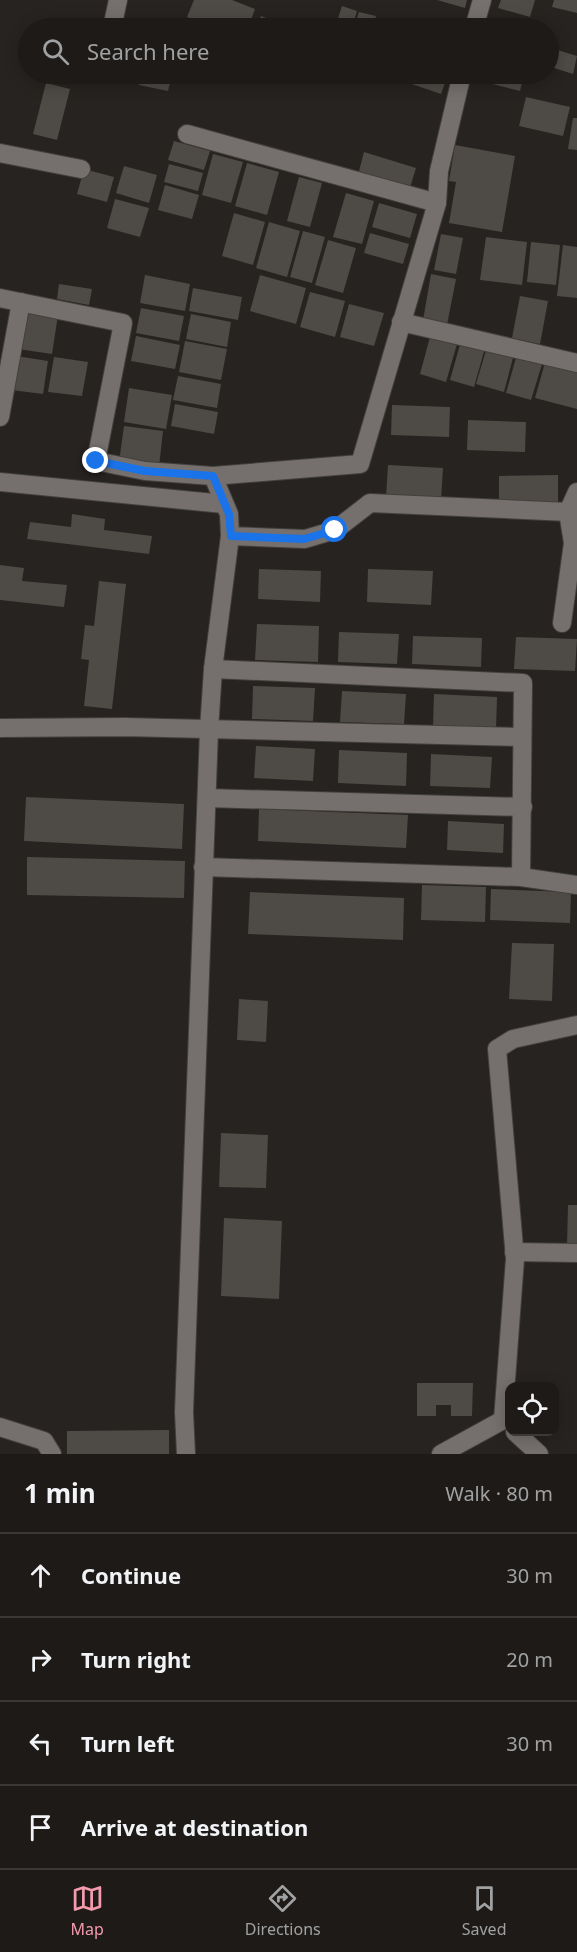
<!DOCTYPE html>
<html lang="en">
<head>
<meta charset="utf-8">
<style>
	:root { --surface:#1d1a18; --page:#2a2725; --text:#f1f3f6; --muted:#a0a1a2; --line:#3b3837; --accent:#f39aac }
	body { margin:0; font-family:"Noto Sans",sans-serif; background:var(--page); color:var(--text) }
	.controls { position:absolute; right:18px; bottom:18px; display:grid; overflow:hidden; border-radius:12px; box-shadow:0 3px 15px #0003 }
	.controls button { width:54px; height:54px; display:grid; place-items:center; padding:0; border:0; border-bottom:2px solid var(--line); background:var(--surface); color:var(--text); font:30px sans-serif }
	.stop { position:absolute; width:18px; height:18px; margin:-14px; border:4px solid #1a73e8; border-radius:50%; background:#fff }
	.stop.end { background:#1a73e8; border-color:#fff; box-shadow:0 2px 6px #0008 }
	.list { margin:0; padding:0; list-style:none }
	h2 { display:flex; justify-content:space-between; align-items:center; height:78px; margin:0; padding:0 24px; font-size:26px }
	h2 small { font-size:20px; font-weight:400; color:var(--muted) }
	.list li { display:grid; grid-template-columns:39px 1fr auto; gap:18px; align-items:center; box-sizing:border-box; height:84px; padding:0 24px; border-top:2px solid var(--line) }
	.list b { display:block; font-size:22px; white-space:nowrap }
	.list em { font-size:20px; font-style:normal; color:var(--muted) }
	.icon { flex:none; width:33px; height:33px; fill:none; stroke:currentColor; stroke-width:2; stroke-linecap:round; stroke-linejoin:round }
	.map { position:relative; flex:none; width:577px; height:1454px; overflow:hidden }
	.search { position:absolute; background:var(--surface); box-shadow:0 3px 15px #0003; left:18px; right:18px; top:18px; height:66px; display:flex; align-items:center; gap:15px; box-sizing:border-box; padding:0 21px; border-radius:33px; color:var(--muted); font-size:22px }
	.sheet { height:414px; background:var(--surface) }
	nav { display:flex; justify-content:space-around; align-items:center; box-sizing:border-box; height:84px; border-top:2px solid var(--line); background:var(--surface); font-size:16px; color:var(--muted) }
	nav a { display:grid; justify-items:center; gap:3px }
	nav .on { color:var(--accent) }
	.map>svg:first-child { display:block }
	.building { fill:#4e4a46 }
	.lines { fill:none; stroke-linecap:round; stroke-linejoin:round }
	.street-casing { stroke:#43403d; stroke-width:20 }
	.street { stroke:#75706d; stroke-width:18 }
	.route { stroke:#1a73e8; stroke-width:8 }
</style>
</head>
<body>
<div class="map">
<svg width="577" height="1454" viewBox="0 0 577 1454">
	<rect width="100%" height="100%" fill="#272320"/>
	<g class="building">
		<path d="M194,0H232L255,9L248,28H216L187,17Z"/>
		<path d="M437,0H467L465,8Z"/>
		<path d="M501,0H535L530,17L498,8Z"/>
		<path d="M554,0H577V13L552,7Z"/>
		<path d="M342,6L357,11L352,28H335Z"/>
		<path d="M359,12L376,16L373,28H354Z"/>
		<path d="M261,16L292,28H256Z"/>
		<path d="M548,47L577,56L573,74L548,66Z"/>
		<path d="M141,74H172L168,91L139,85Z"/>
		<path d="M402,74H448L441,94L400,80Z"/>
		<path d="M483,74H524L520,91L481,81Z"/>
		<path d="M46,83L70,89L57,140L33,134Z"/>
		<path d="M526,97L570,107L563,136L519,126Z"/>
		<path d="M573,118H577V150L568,149Z"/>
		<path d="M174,141L210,151L204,170L168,160Z"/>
		<path d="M455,145L515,156L502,232L449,223L456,182L449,181Z"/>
		<path d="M364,152L416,168L409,191L358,175Z"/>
		<path d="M213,154L243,162L231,203L202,195Z"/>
		<path d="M247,163L279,172L267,215L235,206Z"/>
		<path d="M169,164L203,173L198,191L164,182Z"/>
		<path d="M124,166L157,175L149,203L116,193Z"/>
		<path d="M84,169L114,177L107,202L77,194Z"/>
		<path d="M299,177L322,183L310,227L287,221Z"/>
		<path d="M165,185L199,195L192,219L158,210Z"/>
		<path d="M346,193L374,201L362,244L333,237Z"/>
		<path d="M115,199L149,208L140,237L107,228Z"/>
		<path d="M379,203L417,214L410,238L372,227Z"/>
		<path d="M234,213L265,222L253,265L222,256Z"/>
		<path d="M269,222L300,231L287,277L256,268Z"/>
		<path d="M303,231L325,237L312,283L290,277Z"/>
		<path d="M370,233L409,244L403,264L364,253Z"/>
		<path d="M441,234L463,238L456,274L434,270Z"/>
		<path d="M486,237L527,242L522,285L480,280Z"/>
		<path d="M328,240L356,248L343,293L315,285Z"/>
		<path d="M531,242L560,245L556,285L527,282Z"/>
		<path d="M563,245L577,247V298L557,296Z"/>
		<path d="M431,274L456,279L446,330L422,326Z"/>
		<path d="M145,275L190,284L185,311L140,303Z"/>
		<path d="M260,275L306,288L296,324L250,311Z"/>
		<path d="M59,284L92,289L89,305L57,299Z"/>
		<path d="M193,288L242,297L238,320L189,311Z"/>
		<path d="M310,292L345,301L335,337L300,327Z"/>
		<path d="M520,296L548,301L540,344L512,338Z"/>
		<path d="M349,304L384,313L374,346L340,337Z"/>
		<path d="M141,308L184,316L179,341L136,333Z"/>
		<path d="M23,310L58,315L52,354L18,349Z"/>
		<path d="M191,314L231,322L227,347L186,339Z"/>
		<path d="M136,336L180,345L175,369L131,361Z"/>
		<path d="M430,337L457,344L446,382L420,374Z"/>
		<path d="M185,341L227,349L221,380L179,372Z"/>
		<path d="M461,341L485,348L474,387L450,380Z"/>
		<path d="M487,347L514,354L504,392L476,384Z"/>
		<path d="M517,354L543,361L531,400L506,393Z"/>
		<path d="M16,356L48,361L43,394L11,390Z"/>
		<path d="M54,357L88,362L82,396L48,392Z"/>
		<path d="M546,359L577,368V409L535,398Z"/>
		<path d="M178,376L221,384L217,408L173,400Z"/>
		<path d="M129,388L172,395L166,429L124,422Z"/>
		<path d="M175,404L218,412L214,434L171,426Z"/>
		<path d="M392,405L450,407L449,437L391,435Z"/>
		<path d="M468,420L526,422L525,452L467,450Z"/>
		<path d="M124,426L163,431L159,467L119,462Z"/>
		<path d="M388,465L443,468L441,500L386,497Z"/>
		<path d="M558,475V504H499V476Z"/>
		<path d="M72,514L105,519L104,530L152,536L149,554L27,539L30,522L71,527Z"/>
		<path d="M0,565L24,568L22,581L67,585L64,607L0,600Z"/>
		<path d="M259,569L321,571L320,602L258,599Z"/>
		<path d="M368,569L433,571L431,605L367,602Z"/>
		<path d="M99,581L126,584L112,709L84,706L89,660L81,659L85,625L94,626Z"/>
		<path d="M257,624L319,626L318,662L255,660Z"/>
		<path d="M339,632L399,634L397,664L338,662Z"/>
		<path d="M413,636L482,638L481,667L412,664Z"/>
		<path d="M516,637L577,639L575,671L514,669Z"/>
		<path d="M253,686L315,688L313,721L252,719Z"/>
		<path d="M342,691L406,694L404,724L340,722Z"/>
		<path d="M434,694L497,697L496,729L433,726Z"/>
		<path d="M256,746L315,749L313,781L254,778Z"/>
		<path d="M339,750L407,753L406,786L338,783Z"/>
		<path d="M431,754L492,757L490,788L430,786Z"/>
		<path d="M26,797L184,804L182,849L24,841Z"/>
		<path d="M259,809L408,815L406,848L258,841Z"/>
		<path d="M448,821L504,824L503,853L447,850Z"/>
		<path d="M27,857L185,861L184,898L27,895Z"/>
		<path d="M422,885L486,887L485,922L421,920Z"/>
		<path d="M491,889L571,892L570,923L490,920Z"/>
		<path d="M250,892L404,898L403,940L248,934Z"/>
		<path d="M512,943L554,944L552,1001L509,999Z"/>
		<path d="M239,999L268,1001L266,1042L237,1040Z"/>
		<path d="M221,1133L268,1135L266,1188L219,1187Z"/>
		<path d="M568,1205H577V1245H567Z"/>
		<path d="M224,1218L282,1221L279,1299L221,1296Z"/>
		<path d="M417,1383H473L472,1416H451V1405H436V1416H417Z"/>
		<path d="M169,1430V1454H67V1431Z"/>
	</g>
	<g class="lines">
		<g class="street-casing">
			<g id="street">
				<path d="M112,28L118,0"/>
				<path d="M474,28L482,0"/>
				<path d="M187,134L437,203"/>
				<path d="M0,153L81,169"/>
				<path d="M0,298L123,323L96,461L145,471L213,476L229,514L230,536L305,539L335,530L370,503L568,512L573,543L562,623"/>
				<path d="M401,322L577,363"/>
				<path d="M0,417L21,302"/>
				<path d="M213,476L360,464L437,203L439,171L462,74"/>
				<path d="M0,482L224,504"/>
				<path d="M568,512L577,492"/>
				<path d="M213,669L523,683L521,877"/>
				<path d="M0,728L125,727L522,737"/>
				<path d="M207,798L523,807"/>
				<path d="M203,867L521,877L577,885"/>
				<path d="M514,1252L577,1253"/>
				<path d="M503,1420L515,1259L497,1049L513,1039L577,1025"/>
				<path d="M0,1427L44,1441L52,1454"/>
				<path d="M515,1432L539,1454"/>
				<path d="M186,1454L184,1412L209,730L213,669L230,536"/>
				<path d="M441,1454L503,1420"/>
			</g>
		</g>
		<use href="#street" class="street"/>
	</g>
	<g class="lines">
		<path class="route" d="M96,461L145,471L213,476L229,514L231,536L304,539L335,530"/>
	</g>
</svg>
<div class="controls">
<button><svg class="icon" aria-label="locate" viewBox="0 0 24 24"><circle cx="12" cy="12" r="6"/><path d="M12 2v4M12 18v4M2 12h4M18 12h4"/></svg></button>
</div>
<div class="stop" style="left:335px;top:530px"></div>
<div class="stop end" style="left:96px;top:461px"></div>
<div class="search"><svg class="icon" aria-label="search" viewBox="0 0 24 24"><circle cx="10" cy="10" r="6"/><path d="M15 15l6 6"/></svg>Search here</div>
</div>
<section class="sheet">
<h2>1 min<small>Walk · 80 m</small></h2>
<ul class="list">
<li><svg class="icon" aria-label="ahead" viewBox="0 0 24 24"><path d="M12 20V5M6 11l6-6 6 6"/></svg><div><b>Continue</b></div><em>30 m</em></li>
<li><svg class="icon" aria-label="right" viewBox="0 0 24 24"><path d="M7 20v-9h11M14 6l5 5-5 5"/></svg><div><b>Turn right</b></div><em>20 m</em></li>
<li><svg class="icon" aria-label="left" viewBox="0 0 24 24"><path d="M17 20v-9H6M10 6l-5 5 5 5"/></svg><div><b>Turn left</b></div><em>30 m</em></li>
<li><svg class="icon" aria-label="arrive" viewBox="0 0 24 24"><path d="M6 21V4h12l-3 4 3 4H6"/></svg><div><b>Arrive at destination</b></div></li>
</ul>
</section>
<nav>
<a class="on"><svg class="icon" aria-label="map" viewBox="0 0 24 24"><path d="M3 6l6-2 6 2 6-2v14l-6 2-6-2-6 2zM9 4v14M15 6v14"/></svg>Map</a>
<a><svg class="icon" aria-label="directions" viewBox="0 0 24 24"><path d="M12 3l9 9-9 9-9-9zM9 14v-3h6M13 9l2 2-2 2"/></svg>Directions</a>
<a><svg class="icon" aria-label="saved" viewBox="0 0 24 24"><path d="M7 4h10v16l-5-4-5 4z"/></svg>Saved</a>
</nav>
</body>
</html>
